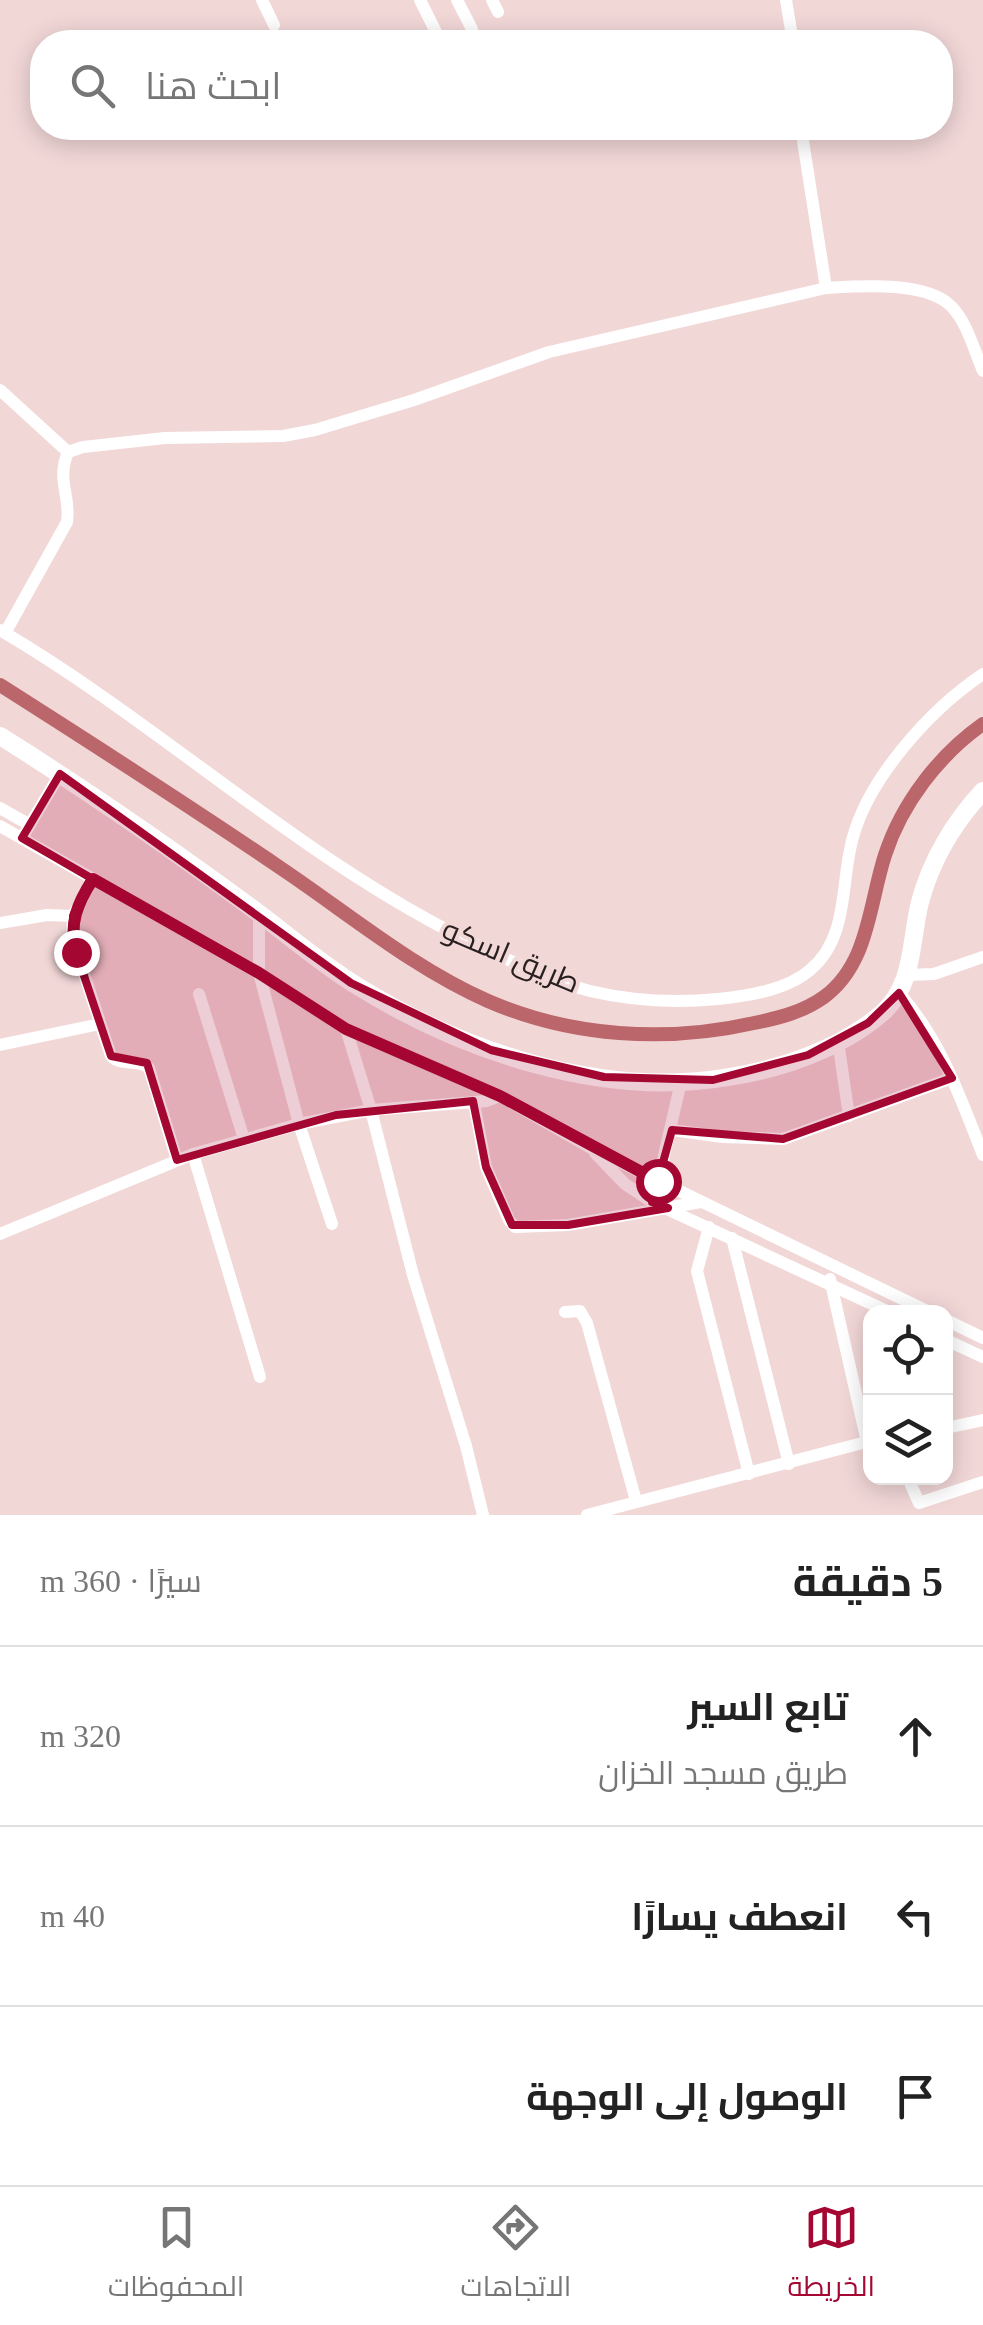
<!DOCTYPE html>
<html lang="ar">
<head>
<meta charset="utf-8">
<style>
	:root { --surface:#fff; --page:#f2f2f2; --text:#222; --muted:#767676; --line:#e0e0e0; --accent:#a40731 }
	body { margin:0; font-family:"Times New Roman",Cairo,serif; background:var(--page); color:var(--text); direction:rtl }
	.controls { position:absolute; right:30px; bottom:30px; display:grid; overflow:hidden; border-radius:20px; box-shadow:0 5px 25px #0003 }
	.controls button { width:90px; height:90px; display:grid; place-items:center; padding:0; border:0; border-bottom:2px solid var(--line); background:var(--surface); color:var(--text); font:50px sans-serif }
	.stop { position:absolute; width:30px; height:30px; margin:-22px; border:8px solid #a40731; border-radius:50%; background:#fff }
	.stop.end { background:#a40731; border-color:#fff; box-shadow:0 2px 10px #0008 }
	.list { margin:0; padding:0; list-style:none }
	h2 { display:flex; justify-content:space-between; align-items:center; height:130px; margin:0; padding:0 40px; font-size:42px }
	h2 small { font-size:32px; font-weight:400; color:var(--muted) }
	.list li { display:grid; grid-template-columns:65px 1fr auto; gap:30px; align-items:center; box-sizing:border-box; height:180px; padding:0 40px; border-top:2px solid var(--line) }
	.list b { display:block; font-size:38px; white-space:nowrap }
	.list p { margin:0; font-size:32px; white-space:nowrap; color:var(--muted) }
	.list em { font-size:32px; font-style:normal; color:var(--muted) }
	.icon { flex:none; width:55px; height:55px; fill:none; stroke:currentColor; stroke-width:2; stroke-linecap:round; stroke-linejoin:round }
	.map { position:relative; flex:none; width:983px; height:1515px; overflow:hidden; direction:ltr }
	.search { position:absolute; background:var(--surface); box-shadow:0 5px 25px #0003; left:30px; right:30px; top:30px; height:110px; display:flex; align-items:center; gap:25px; box-sizing:border-box; padding:0 35px; border-radius:40px; color:var(--muted); font-size:38px }
	.sheet { height:670px; background:var(--surface) }
	nav { display:flex; justify-content:space-around; align-items:center; box-sizing:border-box; height:140px; border-top:2px solid var(--line); background:var(--surface); font-size:28px; color:var(--muted) }
	nav a { display:grid; justify-items:center; gap:5px }
	nav .on { color:var(--accent) }
	.map>svg:first-child { display:block }
	.lines { fill:none; stroke-linecap:round; stroke-linejoin:round }
	.canal { stroke:#ba666b; stroke-width:14 }
	.street { stroke:#fff; stroke-width:12 }
	.secondary { stroke:#fff; stroke-width:18 }
	.route { stroke:#a40731; stroke-width:12 }
	.marked { fill:#a40731; fill-opacity:0.2; stroke:#a40731; stroke-width:8; stroke-linejoin:round }
	.labels { text-anchor:middle; stroke-width:8; stroke-linejoin:round; paint-order:stroke }
	.street-label { font-size:30px; fill:#281f1f; stroke:#f2d7d7 }
</style>
</head>
<body>
<div class="map">
<svg width="983" height="1515" viewBox="0 0 983 1515">
	<rect width="100%" height="100%" fill="#f2d7d7"/>
	<g class="lines">
		<path class="canal" d="M0,685C96,746 191,807 285,871C350,915 415,969 488,1001C571,1037 666,1043 754,1023C779,1018 803,1012 824,997C869,964 869,904 885,855C902,803 939,755 983,724"/>
		<g class="street">
			<path d="M262,0L274,25"/>
			<path d="M420,0L441,42"/>
			<path d="M457,0L472,29"/>
			<path d="M492,0L498,12"/>
			<path d="M786,0L793,42"/>
			<path d="M801,128L826,288"/>
			<path d="M0,390L68,452"/>
			<path d="M68,452L83,447L165,438L283,436L315,430L414,400L549,352L826,288C860,286 925,281 951,306C967,322 974,350 983,371"/>
			<path d="M0,630C165,727 305,863 479,946C515,963 551,981 590,991C632,1001 675,1003 718,999C748,996 787,990 810,970C850,937 840,881 853,837C870,776 931,709 983,674"/>
			<path d="M5,633L67,522C71,495 56,481 68,452"/>
			<path d="M0,808L30,825"/>
			<path d="M0,826L259,973L346,1029L500,1096L591,1148L929,1312"/>
			<path d="M22,838L60,774"/>
			<path d="M93,879L73,916L72,937L111,1056C122,1067 138,1058 149,1068L177,1160"/>
			<path d="M259,913V973L299,1124L332,1224"/>
			<path d="M0,923L47,915L73,916"/>
			<path d="M907,975L934,974L983,957"/>
			<path d="M899,993C941,1040 960,1097 983,1155"/>
			<path d="M199,994L244,1139"/>
			<path d="M838,1041L849,1116"/>
			<path d="M0,1045L100,1024"/>
			<path d="M474,1103L486,1167L509,1220L515,1227L568,1225L701,1202"/>
			<path d="M672,1130L723,1137L783,1139L952,1078"/>
			<path d="M595,1153L625,1184L652,1202L889,1312"/>
			<path d="M193,1154L260,1377"/>
			<path d="M658,1181L681,1082"/>
			<path d="M709,1227L697,1271L749,1474"/>
			<path d="M0,1234L193,1154L299,1124L371,1110L346,1029"/>
			<path d="M732,1238L789,1464"/>
			<path d="M830,1279L867,1442"/>
			<path d="M565,1312L580,1311L587,1323L636,1501"/>
			<path d="M946,1320L983,1338"/>
			<path d="M946,1340L983,1357"/>
			<path d="M946,1428L983,1420"/>
			<path d="M908,1478L919,1503L983,1482"/>
			<path d="M483,1515L466,1446L413,1275L371,1110L487,1101L500,1096"/>
			<path d="M587,1515L870,1441"/>
		</g>
		<path class="secondary" d="M0,736C88,791 173,850 257,912C289,936 319,962 354,984C461,1051 601,1099 729,1077C781,1069 840,1049 881,1014C915,985 910,941 920,902C931,861 954,822 983,791"/>
	</g>
	<g class="lines">
		<path class="route" d="M76,952C69,923 77,904 93,879L259,973L346,1029L500,1096L658,1181"/>
	</g>
	<path class="marked" d="M60,774L351,983L491,1050L604,1077L713,1080L808,1055L868,1023L899,993L952,1078L783,1139L672,1130L652,1202L668,1208L568,1225H512L486,1167L473,1101L336,1115L177,1160L147,1063L111,1056L76,952L73,916L91,878L22,838Z"/>
	<g class="labels">
		<g class="street-label">
			<text transform="translate(511 956) rotate(23)" y="10">طريق اسكو</text>
		</g>
	</g>
</svg>
<div class="controls">
<button><svg class="icon" aria-label="locate" viewBox="0 0 24 24"><circle cx="12" cy="12" r="6"/><path d="M12 2v4M12 18v4M2 12h4M18 12h4"/></svg></button>
<button><svg class="icon" aria-label="layers" viewBox="0 0 24 24"><path d="M12 4l9 5-9 5-9-5zM3 14l9 5 9-5"/></svg></button>
</div>
<div class="stop" style="left:658px;top:1181px"></div>
<div class="stop end" style="left:76px;top:952px"></div>
<div class="search"><svg class="icon" aria-label="search" viewBox="0 0 24 24"><circle cx="10" cy="10" r="6"/><path d="M15 15l6 6"/></svg>ابحث هنا</div>
</div>
<section class="sheet">
<h2>5 دقيقة<small>سيرًا · 360 m</small></h2>
<ul class="list">
<li><svg class="icon" aria-label="ahead" viewBox="0 0 24 24"><path d="M12 20V5M6 11l6-6 6 6"/></svg><div><b>تابع السير</b><p>طريق مسجد الخزان</p></div><em>320 m</em></li>
<li><svg class="icon" aria-label="left" viewBox="0 0 24 24"><path d="M17 20v-9H6M10 6l-5 5 5 5"/></svg><div><b>انعطف يسارًا</b></div><em>40 m</em></li>
<li><svg class="icon" aria-label="arrive" viewBox="0 0 24 24"><path d="M6 21V4h12l-3 4 3 4H6"/></svg><div><b>الوصول إلى الوجهة</b></div></li>
</ul>
</section>
<nav>
<a class="on"><svg class="icon" aria-label="map" viewBox="0 0 24 24"><path d="M3 6l6-2 6 2 6-2v14l-6 2-6-2-6 2zM9 4v14M15 6v14"/></svg>الخريطة</a>
<a><svg class="icon" aria-label="directions" viewBox="0 0 24 24"><path d="M12 3l9 9-9 9-9-9zM9 14v-3h6M13 9l2 2-2 2"/></svg>الاتجاهات</a>
<a><svg class="icon" aria-label="saved" viewBox="0 0 24 24"><path d="M7 4h10v16l-5-4-5 4z"/></svg>المحفوظات</a>
</nav>
</body>
</html>
